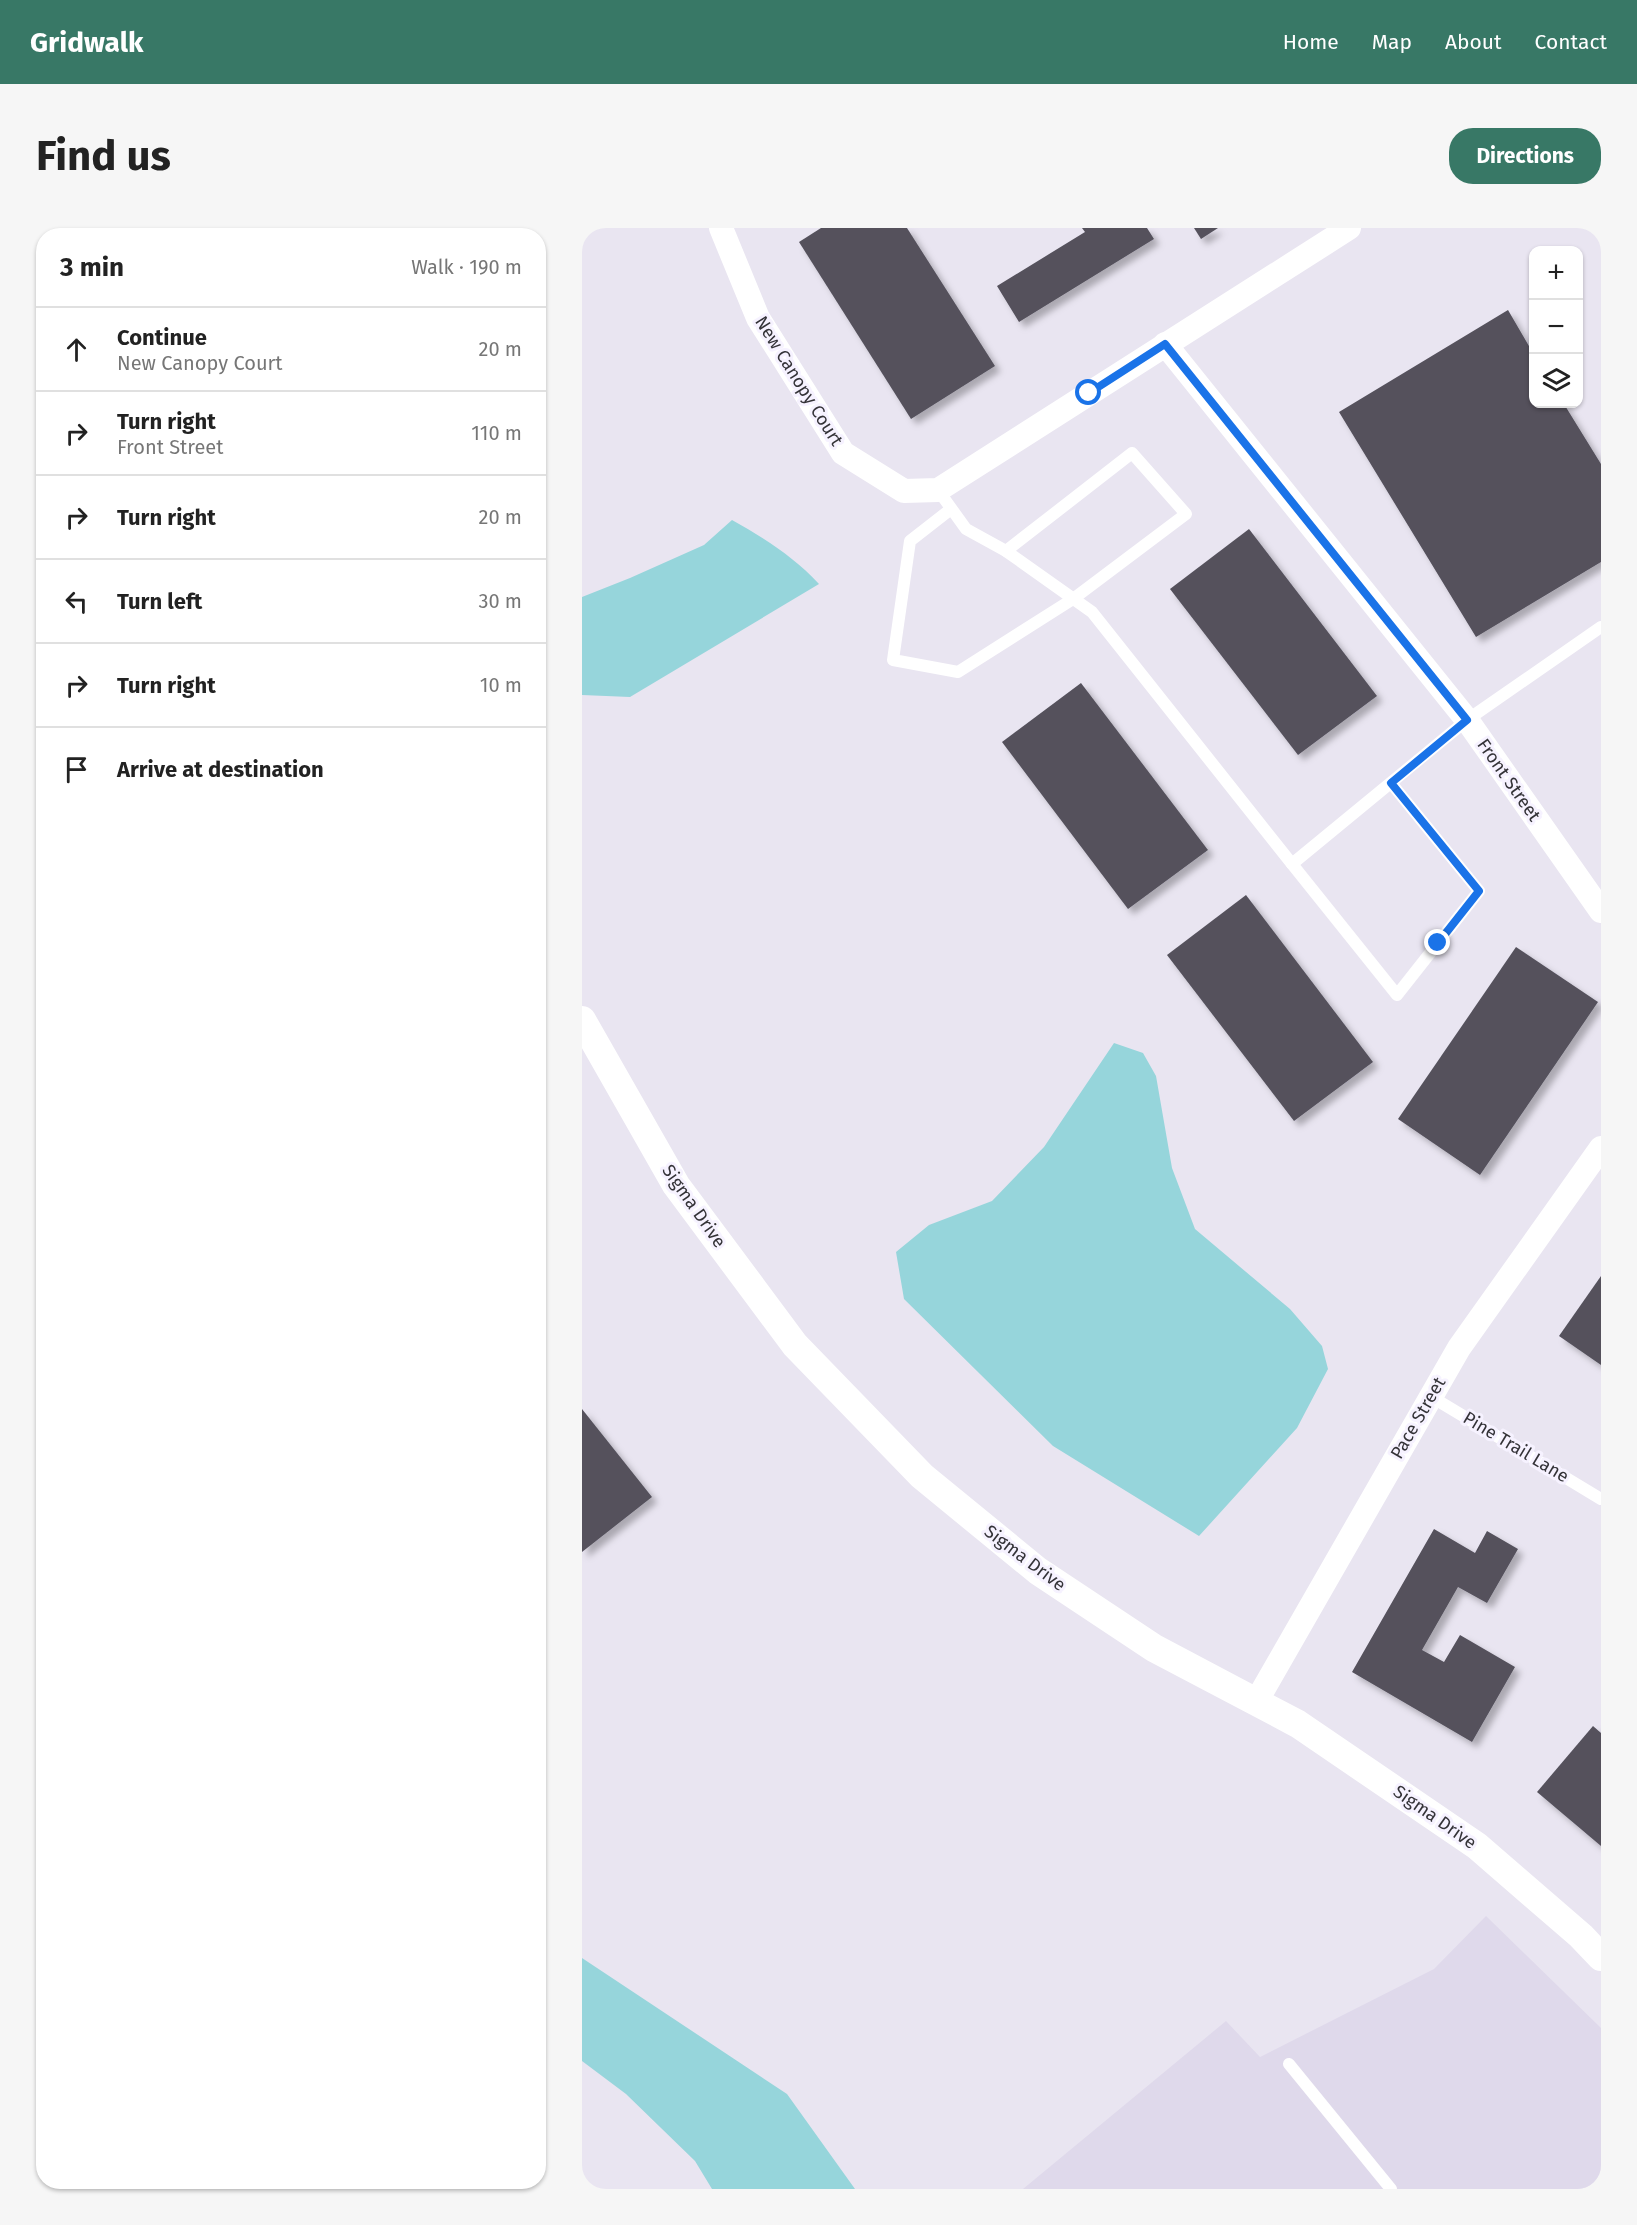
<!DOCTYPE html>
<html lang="en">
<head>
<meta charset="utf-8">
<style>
	:root { --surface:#fff; --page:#f6f6f6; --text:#222; --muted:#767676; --line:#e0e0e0; --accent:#387866 }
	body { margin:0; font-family:"Fira Sans",sans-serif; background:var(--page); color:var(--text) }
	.controls { position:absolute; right:18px; top:18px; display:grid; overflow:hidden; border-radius:12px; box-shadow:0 2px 4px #0004 }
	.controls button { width:54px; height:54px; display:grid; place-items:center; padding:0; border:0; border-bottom:2px solid var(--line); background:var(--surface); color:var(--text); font:30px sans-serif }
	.stop { position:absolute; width:18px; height:18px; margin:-14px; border:4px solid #1a73e8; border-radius:50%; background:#fff }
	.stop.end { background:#1a73e8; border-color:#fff; box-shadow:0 2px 6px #0008 }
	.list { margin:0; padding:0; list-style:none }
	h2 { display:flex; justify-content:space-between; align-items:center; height:78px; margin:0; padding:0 24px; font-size:26px }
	h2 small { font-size:20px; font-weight:400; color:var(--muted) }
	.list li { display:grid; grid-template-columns:39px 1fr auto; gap:18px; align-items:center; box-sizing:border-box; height:84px; padding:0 24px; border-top:2px solid var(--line) }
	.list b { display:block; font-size:22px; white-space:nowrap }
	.list p { margin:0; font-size:20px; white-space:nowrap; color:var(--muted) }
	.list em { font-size:20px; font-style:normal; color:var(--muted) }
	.icon { flex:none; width:33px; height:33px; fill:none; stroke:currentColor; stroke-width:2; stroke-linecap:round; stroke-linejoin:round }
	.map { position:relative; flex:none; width:1019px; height:1961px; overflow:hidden; border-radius:24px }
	header { display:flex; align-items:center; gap:36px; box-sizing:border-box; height:84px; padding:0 30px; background:var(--accent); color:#fff }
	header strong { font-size:28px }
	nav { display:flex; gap:33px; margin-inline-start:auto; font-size:21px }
	.intro { display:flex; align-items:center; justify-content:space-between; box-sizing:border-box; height:144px; padding:0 36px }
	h1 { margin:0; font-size:42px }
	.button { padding:15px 27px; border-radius:24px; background:var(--accent); color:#fff; font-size:21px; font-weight:700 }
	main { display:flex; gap:36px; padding:0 36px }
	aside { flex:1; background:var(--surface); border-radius:24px; box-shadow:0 2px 4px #0004 }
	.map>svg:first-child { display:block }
	.built { fill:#dfd9eb }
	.water { fill:#96d5db }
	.building { fill:#54515c; filter:url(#shadow) }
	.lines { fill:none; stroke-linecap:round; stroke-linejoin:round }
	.service { stroke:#fff; stroke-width:12 }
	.minor { stroke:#fff; stroke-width:24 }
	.tertiary { stroke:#fff; stroke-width:28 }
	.route { stroke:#1a73e8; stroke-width:8 }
	.labels { text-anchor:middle; stroke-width:6; stroke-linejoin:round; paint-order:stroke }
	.street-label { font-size:18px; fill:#343338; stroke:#f6f2ff }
</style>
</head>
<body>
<header>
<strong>Gridwalk</strong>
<nav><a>Home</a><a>Map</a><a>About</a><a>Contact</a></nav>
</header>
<div class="intro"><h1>Find us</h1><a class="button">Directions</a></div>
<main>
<aside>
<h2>3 min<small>Walk · 190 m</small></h2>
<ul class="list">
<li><svg class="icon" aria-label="ahead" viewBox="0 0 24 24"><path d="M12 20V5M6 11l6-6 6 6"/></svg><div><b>Continue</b><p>New Canopy Court</p></div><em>20 m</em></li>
<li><svg class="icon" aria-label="right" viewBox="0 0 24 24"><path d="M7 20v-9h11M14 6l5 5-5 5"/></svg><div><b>Turn right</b><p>Front Street</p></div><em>110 m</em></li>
<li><svg class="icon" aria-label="right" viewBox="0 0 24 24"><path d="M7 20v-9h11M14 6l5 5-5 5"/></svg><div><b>Turn right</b></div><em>20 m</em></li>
<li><svg class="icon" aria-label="left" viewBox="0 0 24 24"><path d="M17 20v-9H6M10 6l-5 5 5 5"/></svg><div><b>Turn left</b></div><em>30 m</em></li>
<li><svg class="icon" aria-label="right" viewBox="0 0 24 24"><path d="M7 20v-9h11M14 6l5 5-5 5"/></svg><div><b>Turn right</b></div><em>10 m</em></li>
<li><svg class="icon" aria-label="arrive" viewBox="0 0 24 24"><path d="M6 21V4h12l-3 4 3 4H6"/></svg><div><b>Arrive at destination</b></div></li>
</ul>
</aside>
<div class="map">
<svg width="1019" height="1961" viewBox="0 0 1019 1961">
	<defs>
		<filter id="shadow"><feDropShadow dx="5.5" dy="5.5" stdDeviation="3" flood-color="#0004"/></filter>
	</defs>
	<rect width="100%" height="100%" fill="#e9e5f1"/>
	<path class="built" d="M904,1688L1019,1800V1961H441L644,1793L678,1829L852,1741Z"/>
	<g class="water">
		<path d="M150,292C182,310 212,329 237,356L48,469L0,467V369L48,350L122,317Z"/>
		<path d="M532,815L561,825L574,848L590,940L613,1001L708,1081L740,1118L746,1141L715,1200L617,1308L471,1218L322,1071L314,1024L347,997L410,973L462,919Z"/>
		<path d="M0,1730L205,1866L273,1961H130L113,1933L44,1866L0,1833Z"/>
	</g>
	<g class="building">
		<path d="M239,0H325L413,138L329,191L217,14Z"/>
		<path d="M500,0H565L572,11L437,94L415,58L503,4Z"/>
		<path d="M612,0H636L619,11Z"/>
		<path d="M926,82L951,125V176H982L1019,236V334L894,409L757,184Z"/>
		<path d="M667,301L795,468L716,527L588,361Z"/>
		<path d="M499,455L626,622L546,681L420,514Z"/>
		<path d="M664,667L791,834L712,893L585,727Z"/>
		<path d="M934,719L1016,774L898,947L816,891Z"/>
		<path d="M1019,1048V1137L977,1108Z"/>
		<path d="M0,1181L70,1269L0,1324Z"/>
		<path d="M852,1301L893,1325L905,1303L936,1321L905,1375L876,1359L840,1422L862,1434L878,1407L933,1439L890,1514L770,1444Z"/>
		<path d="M1011,1498L1019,1505V1618L955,1564Z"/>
		<path d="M1019,1952V1961H1007Z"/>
	</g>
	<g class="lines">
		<g class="service">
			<path d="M356,262L384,301L424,323L510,384L710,636L885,492L1019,399"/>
			<path d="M369,281L328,313L311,432L376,444L491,371L604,286L550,225L424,323"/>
			<path d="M710,636L815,767L897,663L809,555"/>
			<path d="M848,1168L1019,1271"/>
			<path d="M707,1836L809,1961"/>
		</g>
		<g class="minor">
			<path d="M139,0L176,90L261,225L322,263L356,262L767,0"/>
			<path d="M583,116L885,492L1019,683"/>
			<path d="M674,1474L877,1120L1019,920"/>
		</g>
		<path class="tertiary" d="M0,792L94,957L213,1117L340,1248L456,1343L572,1420L716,1496L895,1618L999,1708L1019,1729"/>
	</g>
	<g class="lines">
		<path class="route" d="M507,165L583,116L885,492L809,555L897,663L856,715"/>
	</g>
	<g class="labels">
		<g class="street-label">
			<text transform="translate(217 153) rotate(58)" y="6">New Canopy Court</text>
			<text transform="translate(927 552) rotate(55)" y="6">Front Street</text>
			<text transform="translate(112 978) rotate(55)" y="6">Sigma Drive</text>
			<text transform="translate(836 1190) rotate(-60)" y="6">Pace Street</text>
			<text transform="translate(934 1219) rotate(31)" y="6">Pine Trail Lane</text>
			<text transform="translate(443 1330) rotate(37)" y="6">Sigma Drive</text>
			<text transform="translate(853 1589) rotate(35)" y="6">Sigma Drive</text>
		</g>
	</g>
</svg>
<div class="controls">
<button>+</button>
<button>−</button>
<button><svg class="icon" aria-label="layers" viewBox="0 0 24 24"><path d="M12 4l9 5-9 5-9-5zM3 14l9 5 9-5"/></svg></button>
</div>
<div class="stop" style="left:507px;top:165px"></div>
<div class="stop end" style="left:856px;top:715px"></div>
</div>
</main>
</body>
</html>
